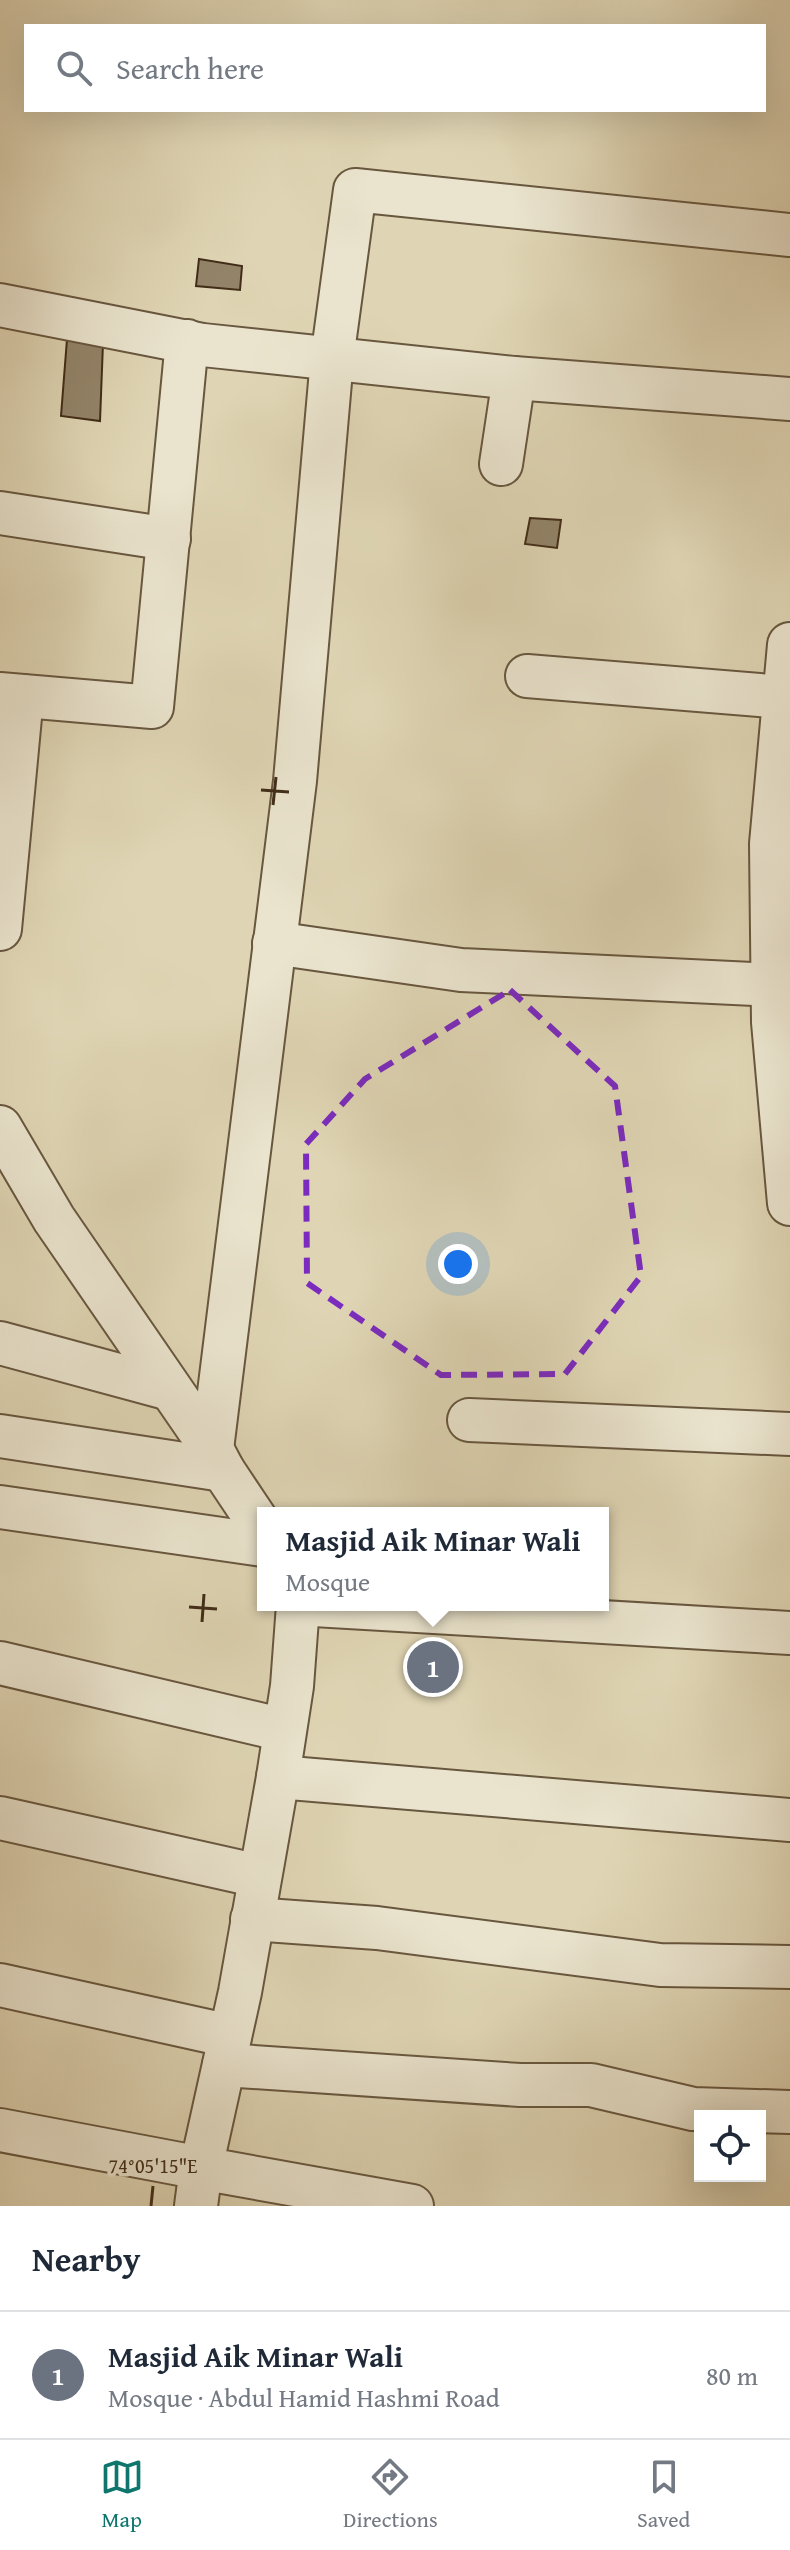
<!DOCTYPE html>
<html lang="en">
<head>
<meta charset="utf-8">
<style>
	:root { --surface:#fff; --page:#f6f6f7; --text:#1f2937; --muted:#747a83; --line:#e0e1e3; --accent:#0f766e }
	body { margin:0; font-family:"Gentium Book Plus",serif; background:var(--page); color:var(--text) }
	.controls { position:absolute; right:24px; bottom:24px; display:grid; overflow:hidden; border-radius:0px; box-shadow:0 8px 32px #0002 }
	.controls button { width:72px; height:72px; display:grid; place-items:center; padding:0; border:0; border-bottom:2px solid var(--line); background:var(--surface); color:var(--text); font:40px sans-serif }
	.you { position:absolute; left:458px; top:1264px; width:28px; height:28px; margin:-20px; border:6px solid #fff; border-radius:50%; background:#1a73e8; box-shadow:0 0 0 12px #1a73e833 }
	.badge { display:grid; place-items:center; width:52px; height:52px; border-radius:50%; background:var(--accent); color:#fff; font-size:26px; font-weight:700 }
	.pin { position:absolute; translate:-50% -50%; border:4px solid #fff; box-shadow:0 2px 8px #0006 }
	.popup { position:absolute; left:257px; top:1507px; width:352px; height:104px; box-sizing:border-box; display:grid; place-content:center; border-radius:0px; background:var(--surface); filter:drop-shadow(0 2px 6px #0005); font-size:26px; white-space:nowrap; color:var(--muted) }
	.popup b { font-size:30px; color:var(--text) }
	.popup::after { content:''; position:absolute; left:50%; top:100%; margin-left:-16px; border:16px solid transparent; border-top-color:var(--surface) }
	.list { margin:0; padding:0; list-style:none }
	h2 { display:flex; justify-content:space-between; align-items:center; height:104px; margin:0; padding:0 32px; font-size:34px }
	h2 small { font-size:26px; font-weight:400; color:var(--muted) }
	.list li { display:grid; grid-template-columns:52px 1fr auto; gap:24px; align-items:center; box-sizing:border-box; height:128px; padding:0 32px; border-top:2px solid var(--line) }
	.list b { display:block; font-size:30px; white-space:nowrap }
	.list p { margin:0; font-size:26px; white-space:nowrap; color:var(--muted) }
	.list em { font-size:26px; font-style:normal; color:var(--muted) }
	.icon { flex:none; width:44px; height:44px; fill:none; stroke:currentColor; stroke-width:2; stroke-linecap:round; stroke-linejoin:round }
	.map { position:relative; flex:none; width:790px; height:2206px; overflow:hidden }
	.search { position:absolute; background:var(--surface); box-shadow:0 8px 32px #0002; left:24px; right:24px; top:24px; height:88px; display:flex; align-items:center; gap:20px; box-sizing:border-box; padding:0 28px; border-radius:0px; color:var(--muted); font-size:30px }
	.sheet { height:232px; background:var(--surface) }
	nav { display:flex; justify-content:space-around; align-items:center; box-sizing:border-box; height:112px; border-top:2px solid var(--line); background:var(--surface); font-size:22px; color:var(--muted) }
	nav a { display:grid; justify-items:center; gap:4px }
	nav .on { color:var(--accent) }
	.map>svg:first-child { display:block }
	.building { fill:#938469; stroke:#412d18; stroke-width:2 }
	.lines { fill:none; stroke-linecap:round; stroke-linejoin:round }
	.minor-casing { stroke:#68573f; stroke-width:46 }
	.tertiary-casing { stroke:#68573f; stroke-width:48 }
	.minor { stroke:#eae4ce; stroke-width:42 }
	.tertiary { stroke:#eae4ce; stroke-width:44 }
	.marked { fill:none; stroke:#7b2cbf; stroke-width:6; stroke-dasharray:16 10; stroke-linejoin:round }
	.ticks { fill:none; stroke:#412d18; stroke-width:3 }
	.ticks-label { font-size:20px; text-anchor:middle; fill:#412d18; stroke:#eae4ce; stroke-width:7; stroke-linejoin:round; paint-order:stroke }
</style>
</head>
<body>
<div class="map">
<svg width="790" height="2206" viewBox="0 0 790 2206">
	<rect width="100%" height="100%" fill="#dfd5b4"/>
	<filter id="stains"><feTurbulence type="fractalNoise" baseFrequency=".0025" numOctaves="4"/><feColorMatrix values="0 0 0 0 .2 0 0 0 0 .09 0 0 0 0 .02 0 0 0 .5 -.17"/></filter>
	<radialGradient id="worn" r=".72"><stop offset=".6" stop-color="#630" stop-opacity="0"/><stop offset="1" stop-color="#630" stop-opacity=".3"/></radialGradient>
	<g class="building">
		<path d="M199,259L242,266L240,290L196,286Z"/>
		<path d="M67,339L103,343L100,421L61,416Z"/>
		<path d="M530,518L561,520L557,548L525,544Z"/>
	</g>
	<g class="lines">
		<g class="minor-casing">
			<g id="minor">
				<path d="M0,305L203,345L514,378L790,399"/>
				<path d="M501,464L514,378"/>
				<path d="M0,513L169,539"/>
				<path d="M527,676L784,697"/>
				<path d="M0,694L152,707L187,341"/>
				<path d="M0,929L22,696"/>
				<path d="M274,943L461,970L775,985"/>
				<path d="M0,1127L54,1219L212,1449L223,1470L263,1530"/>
				<path d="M0,1343L170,1389"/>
				<path d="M469,1420L790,1434"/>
				<path d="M0,1436L223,1470"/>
				<path d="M212,1449L295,781L332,359L355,190L790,235"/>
				<path d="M0,1507L263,1545"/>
				<path d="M298,1605L292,1686L278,1777L240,1992L201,2168L412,2206"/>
				<path d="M314,1605L790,1633"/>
				<path d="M0,1663L284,1730"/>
				<path d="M278,1777L790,1820"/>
				<path d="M0,1818L259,1876"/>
				<path d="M252,1919L377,1928L660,1965L790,1967"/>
				<path d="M0,1985L230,2036"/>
				<path d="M224,2065L520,2085H591L693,2109L790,2112"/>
				<path d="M0,2130L201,2168L196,2206"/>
			</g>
		</g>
		<g class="tertiary-casing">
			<path id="tertiary" d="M790,645L772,844L774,1022L790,1203"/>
		</g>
		<use href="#minor" class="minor"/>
		<use href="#tertiary" class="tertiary"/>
	</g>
	<path class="marked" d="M510,990L615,1086L641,1276L565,1374L441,1375L307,1283L306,1144L365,1079Z"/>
	<path class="ticks" d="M261,790L289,792M273,805L276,777M189,1607L217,1609M202,1622L204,1594M151,2206L153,2186"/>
	<g class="ticks-label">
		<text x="153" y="2173">74°05'15"E</text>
	</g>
	<rect width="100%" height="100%" filter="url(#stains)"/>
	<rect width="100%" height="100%" fill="url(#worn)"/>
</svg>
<div class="controls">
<button><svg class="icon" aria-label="locate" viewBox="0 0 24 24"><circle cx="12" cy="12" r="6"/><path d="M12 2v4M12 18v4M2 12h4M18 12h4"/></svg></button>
</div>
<div class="you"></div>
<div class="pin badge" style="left:433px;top:1667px;background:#6b7280">1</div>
<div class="popup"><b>Masjid Aik Minar Wali</b>Mosque</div>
<div class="search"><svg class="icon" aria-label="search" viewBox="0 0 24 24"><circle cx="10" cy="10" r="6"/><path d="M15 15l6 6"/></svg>Search here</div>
</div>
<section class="sheet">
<h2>Nearby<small></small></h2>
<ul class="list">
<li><span class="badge" style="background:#6b7280">1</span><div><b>Masjid Aik Minar Wali</b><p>Mosque · Abdul Hamid Hashmi Road</p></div><em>80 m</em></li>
</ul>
</section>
<nav>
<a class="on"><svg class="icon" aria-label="map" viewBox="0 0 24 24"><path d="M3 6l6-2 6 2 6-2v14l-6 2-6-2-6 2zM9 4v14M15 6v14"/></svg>Map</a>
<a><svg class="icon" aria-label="directions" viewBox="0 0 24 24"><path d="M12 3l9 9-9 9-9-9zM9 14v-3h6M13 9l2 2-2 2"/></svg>Directions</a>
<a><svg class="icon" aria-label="saved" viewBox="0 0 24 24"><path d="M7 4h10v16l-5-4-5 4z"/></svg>Saved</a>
</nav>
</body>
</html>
